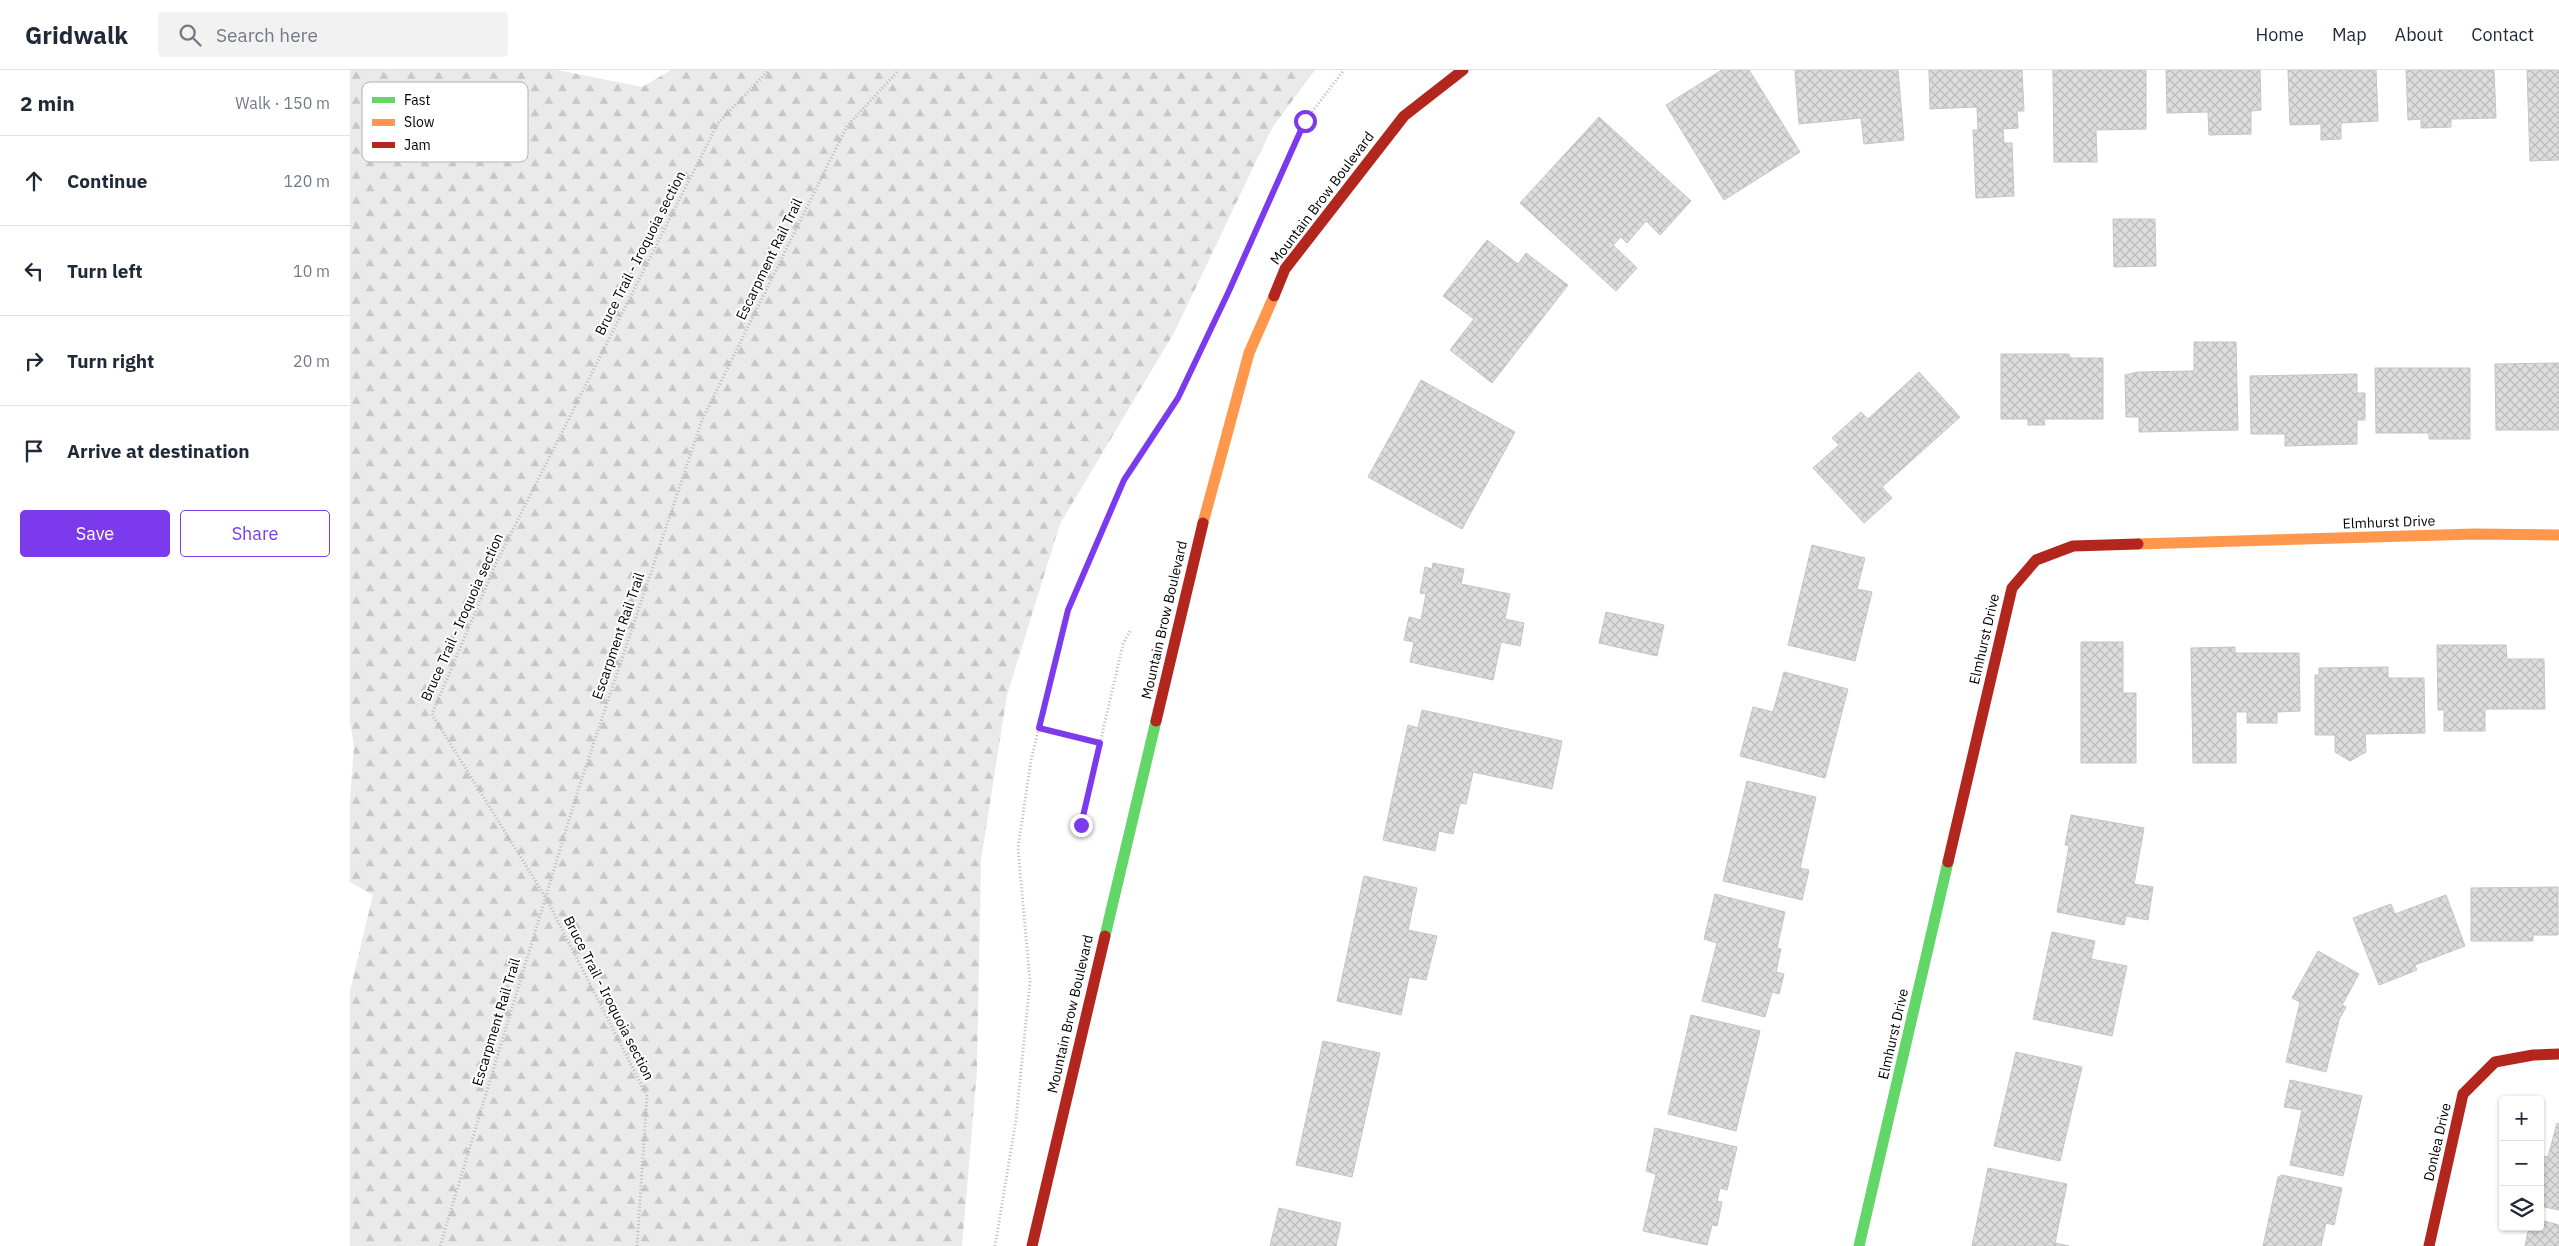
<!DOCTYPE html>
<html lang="en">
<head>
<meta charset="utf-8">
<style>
	:root { --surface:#fff; --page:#f2f2f3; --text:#1f2937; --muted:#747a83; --line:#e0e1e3; --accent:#7c3aed }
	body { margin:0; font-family:"IBM Plex Sans",sans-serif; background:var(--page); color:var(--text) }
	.controls { position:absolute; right:15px; bottom:15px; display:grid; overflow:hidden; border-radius:5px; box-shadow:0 1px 4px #0004 }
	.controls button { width:45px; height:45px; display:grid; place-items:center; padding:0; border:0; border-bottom:1px solid var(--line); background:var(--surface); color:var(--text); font:25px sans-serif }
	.stop { position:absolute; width:15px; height:15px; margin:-11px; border:4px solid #7c3aed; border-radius:50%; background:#fff }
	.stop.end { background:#7c3aed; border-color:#fff; box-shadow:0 1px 5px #0008 }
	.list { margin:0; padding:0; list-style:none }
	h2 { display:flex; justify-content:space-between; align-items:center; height:65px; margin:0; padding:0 20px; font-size:21px }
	h2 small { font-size:16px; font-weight:400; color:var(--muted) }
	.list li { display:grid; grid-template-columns:32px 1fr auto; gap:15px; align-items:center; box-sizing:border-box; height:90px; padding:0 20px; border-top:1px solid var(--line) }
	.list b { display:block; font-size:19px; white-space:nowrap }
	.list em { font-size:16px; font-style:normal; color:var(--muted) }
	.actions { display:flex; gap:10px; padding:15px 20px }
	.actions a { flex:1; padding:11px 0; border:1px solid var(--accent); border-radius:5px; text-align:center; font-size:18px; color:var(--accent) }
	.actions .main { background:var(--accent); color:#fff }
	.icon { flex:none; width:28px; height:28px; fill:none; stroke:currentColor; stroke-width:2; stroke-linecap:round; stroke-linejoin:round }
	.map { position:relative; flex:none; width:2209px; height:1176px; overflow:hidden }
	header { display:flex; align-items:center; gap:30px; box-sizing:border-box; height:70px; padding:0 25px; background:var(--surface); border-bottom:1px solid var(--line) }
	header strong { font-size:24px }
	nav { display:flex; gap:28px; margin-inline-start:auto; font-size:18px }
	.search { width:350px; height:45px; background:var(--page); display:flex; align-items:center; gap:12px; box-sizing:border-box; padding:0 18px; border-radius:5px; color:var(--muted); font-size:19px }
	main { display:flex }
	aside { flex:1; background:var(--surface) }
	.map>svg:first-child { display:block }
	.forest { fill:url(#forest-firs) }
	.building { fill:url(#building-cross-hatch); stroke:#c5c5c5 }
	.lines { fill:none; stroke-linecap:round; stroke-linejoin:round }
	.path { stroke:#b8b8b8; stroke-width:3; stroke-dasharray:1 2.5; stroke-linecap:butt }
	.fast { stroke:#63d668; stroke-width:11 }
	.slow { stroke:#ff974d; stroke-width:11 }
	.jam { stroke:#b3261e; stroke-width:11 }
	.route { stroke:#7c3aed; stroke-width:6 }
	.labels { text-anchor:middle; stroke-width:4; stroke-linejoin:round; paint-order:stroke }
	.street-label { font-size:14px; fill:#000; stroke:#fff }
	.key { fill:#fff; stroke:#b2b2b2; stroke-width:1 }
	.key-label { font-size:14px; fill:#000 }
</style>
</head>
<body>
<header>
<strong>Gridwalk</strong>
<div class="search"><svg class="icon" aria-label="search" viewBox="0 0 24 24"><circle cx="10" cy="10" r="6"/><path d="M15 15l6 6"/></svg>Search here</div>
<nav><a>Home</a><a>Map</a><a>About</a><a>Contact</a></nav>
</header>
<main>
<aside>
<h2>2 min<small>Walk · 150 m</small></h2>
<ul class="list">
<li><svg class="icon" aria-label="ahead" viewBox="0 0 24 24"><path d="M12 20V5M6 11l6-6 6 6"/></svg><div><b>Continue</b></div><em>120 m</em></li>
<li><svg class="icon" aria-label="left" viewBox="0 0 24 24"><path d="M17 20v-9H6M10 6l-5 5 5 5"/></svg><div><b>Turn left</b></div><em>10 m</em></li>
<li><svg class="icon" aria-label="right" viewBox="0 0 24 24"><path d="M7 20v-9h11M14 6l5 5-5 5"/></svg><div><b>Turn right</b></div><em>20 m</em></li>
<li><svg class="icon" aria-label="arrive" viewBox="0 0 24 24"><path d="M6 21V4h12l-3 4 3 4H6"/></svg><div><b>Arrive at destination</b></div></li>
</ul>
<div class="actions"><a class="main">Save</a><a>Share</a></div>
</aside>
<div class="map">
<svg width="2209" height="1176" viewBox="0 0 2209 1176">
	<defs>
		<pattern id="forest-firs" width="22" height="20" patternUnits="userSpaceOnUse" patternTransform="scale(1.25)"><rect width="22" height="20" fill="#eaeaea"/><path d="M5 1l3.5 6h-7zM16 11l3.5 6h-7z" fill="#c7c7c7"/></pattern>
		<pattern id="building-cross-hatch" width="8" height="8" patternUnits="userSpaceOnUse" patternTransform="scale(1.25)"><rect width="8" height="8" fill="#ddd"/><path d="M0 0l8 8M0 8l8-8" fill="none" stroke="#bcbcbc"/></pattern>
	</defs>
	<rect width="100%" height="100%" fill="#fff"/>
	<path class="forest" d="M0,0H207L292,17L321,0H965L922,58L825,261L710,454L657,625L631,790L627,1001L612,1176H0V921L23,825L0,812V729L4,675L0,652Z"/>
	<g class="building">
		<path d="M1372,0H1399L1450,82L1374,130L1316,35Z"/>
		<path d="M1445,0H1548L1554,70L1514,74L1511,48L1449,54Z"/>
		<path d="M1579,0H1672L1674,41H1667L1668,58L1653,59L1654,73H1662L1664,126L1626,128L1623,60H1628L1627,37L1580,39Z"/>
		<path d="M1703,0H1796V59L1746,60L1747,92H1704Z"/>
		<path d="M1816,0H1910L1911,40L1901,41V64L1859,65L1858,42L1817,43Z"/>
		<path d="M1938,0H2026L2028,51L1991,53V69L1971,70V54L1940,55Z"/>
		<path d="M2056,0H2144L2146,48L2101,49V57L2071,58V49L2058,50Z"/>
		<path d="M2177,0H2209V90L2180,91Z"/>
		<path d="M1249,47L1341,131L1310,165L1296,151L1277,173L1271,167L1263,175L1287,198L1266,221L1170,133Z"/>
		<path d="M1763,149H1805L1806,196L1764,197Z"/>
		<path d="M1137,170L1168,194L1176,183L1218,215L1142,313L1100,280L1124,249L1093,226Z"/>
		<path d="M1844,272H1886L1888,360L1789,362V347H1776L1775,305L1788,302L1844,301Z"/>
		<path d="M1651,284H1719L1720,288H1753V349H1694L1695,355H1678V349H1651Z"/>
		<path d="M2209,293V360H2146L2145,294Z"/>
		<path d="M2025,298H2120V369H2079V363H2026Z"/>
		<path d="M1569,302L1610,347L1532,417L1542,428L1514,453L1463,398L1489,375L1482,368L1511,342L1518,349Z"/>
		<path d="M2007,304V323H2015V350H2007V374L1935,376V364H1901L1900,306Z"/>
		<path d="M1071,310L1165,362L1112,459L1018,407Z"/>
		<path d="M1462,475L1515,488L1507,519L1522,522L1505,591L1438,575Z"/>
		<path d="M1083,493L1114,499L1111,514L1160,524L1155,549L1174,553L1170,576L1151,572L1143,610L1060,592L1064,572L1054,570L1059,547L1071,550L1076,524L1070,523L1075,497L1082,499Z"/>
		<path d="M1256,542L1314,555L1307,586L1249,573Z"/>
		<path d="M1731,572H1773V623H1786V693H1731Z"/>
		<path d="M2087,575H2156L2157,589H2194L2195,639H2135V661H2094V640H2088Z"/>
		<path d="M1885,577V583H1949L1950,641L1927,642V653H1897V642H1886V693H1843L1841,578Z"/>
		<path d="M2038,597V608H2074L2075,663L2015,664L2016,682L2000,691L1985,682V665H1965V605H1969V598Z"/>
		<path d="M1434,602L1498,619L1475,708L1390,686L1403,637L1423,642Z"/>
		<path d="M1072,640L1212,671L1202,719L1123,702L1116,734L1110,733L1103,764L1089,761L1085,781L1033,770L1058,655L1068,658Z"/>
		<path d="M1397,711L1466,727L1450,798L1459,800L1452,830L1373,811Z"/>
		<path d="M1721,745L1794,758L1784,814L1803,817L1798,850L1776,846L1774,855L1707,842L1719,776L1715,775Z"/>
		<path d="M1014,806L1067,818L1058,860L1087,866L1076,910L1059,907L1051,945L987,931Z"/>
		<path d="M2208,817V865H2183V871H2121V818Z"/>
		<path d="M1365,824L1435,842L1427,878L1431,879L1426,902L1434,904L1429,924L1422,922L1415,947L1352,931L1367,873L1354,869Z"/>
		<path d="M2096,825L2115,876L2065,895L2067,900L2029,915L2003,848L2041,834L2045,844Z"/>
		<path d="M1702,862L1745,871L1741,889L1777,896L1762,966L1683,949Z"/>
		<path d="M1968,881L2009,904L1992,935L1996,937L1989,950L1976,1002L1936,992L1950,932L1942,928Z"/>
		<path d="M1341,945L1410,961L1386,1061L1318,1044Z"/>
		<path d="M973,971L1030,983L1002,1107L946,1095Z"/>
		<path d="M1666,982L1732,997L1710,1091L1644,1076Z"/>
		<path d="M1940,1010L2012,1026L1993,1106L1940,1095L1952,1040L1934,1037Z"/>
		<path d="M2207,1053L2209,1054V1140L2190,1136V1091L2192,1086L2198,1087Z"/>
		<path d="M1305,1058L1387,1077L1377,1120L1370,1118L1367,1131L1372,1132L1367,1156L1362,1155L1357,1175L1293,1161L1306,1104L1296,1101Z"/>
		<path d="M1638,1098L1717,1114L1705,1173L1719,1176H1622Z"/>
		<path d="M1932,1105L1992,1118L1984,1155L1976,1153L1971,1176H1913L1928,1107Z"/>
		<path d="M929,1138L991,1153L986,1176H920Z"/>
		<path d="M2190,1150L2209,1155V1176H2175L2179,1157H2190Z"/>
	</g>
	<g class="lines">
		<g class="path">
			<path d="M689,658L750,673"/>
			<path d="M731,755L773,574L780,561"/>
			<path d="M90,1176L229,717L352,350L497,56L549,0"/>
			<path d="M287,1176L297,1026L196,828L82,644L147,491L368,53L419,0"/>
			<path d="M645,1176L666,1050L680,912L668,778L681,690L718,540L775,410L828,328L878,223L955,51L994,0"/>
		</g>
		<g class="fast">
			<path d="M755,866L806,651"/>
			<path d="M1509,1176L1598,792"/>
		</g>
		<g class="slow">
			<path d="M853,453L899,283L924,226"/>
			<path d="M1788,474L2125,464L2209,465"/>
		</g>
		<g class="jam">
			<path d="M924,226L935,199L1054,46L1113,0"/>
			<path d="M806,651L853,453"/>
			<path d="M1598,792L1662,518L1686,490L1723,476L1788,474"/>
			<path d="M682,1176L755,866"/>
			<path d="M2079,1176L2113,1024L2145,992L2183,985L2209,984"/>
		</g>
	</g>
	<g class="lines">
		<path class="route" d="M731,755L750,673L689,658L718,540L774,410L828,328L878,223L955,51"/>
	</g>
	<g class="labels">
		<g class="street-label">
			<text transform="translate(972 128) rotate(-53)" y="5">Mountain Brow Boulevard</text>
			<text transform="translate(290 183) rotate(-63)" y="5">Bruce Trail - Iroquoia section</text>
			<text transform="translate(419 189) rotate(-64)" y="5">Escarpment Rail Trail</text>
			<text transform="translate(2039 452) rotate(-2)" y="5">Elmhurst Drive</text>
			<text transform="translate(112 547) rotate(-66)" y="5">Bruce Trail - Iroquoia section</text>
			<text transform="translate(814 550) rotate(-77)" y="5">Mountain Brow Boulevard</text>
			<text transform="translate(268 566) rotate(-71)" y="5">Escarpment Rail Trail</text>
			<text transform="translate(1634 569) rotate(-77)" y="5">Elmhurst Drive</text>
			<text transform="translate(259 928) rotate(63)" y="5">Bruce Trail - Iroquoia section</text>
			<text transform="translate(720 944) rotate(-77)" y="5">Mountain Brow Boulevard</text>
			<text transform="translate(146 952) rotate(-73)" y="5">Escarpment Rail Trail</text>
			<text transform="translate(1543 964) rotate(-77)" y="5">Elmhurst Drive</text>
			<text transform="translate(2087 1072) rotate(-77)" y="5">Donlea Drive</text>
		</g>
	</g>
	<rect x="12" y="12" width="166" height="80" rx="8" class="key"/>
	<rect x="22" y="27" width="23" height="6" fill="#63d668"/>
	<rect x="22" y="49" width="23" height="7" fill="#ff974d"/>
	<rect x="22" y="72" width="23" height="6" fill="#b3261e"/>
	<g class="key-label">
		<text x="54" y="35">Fast</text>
		<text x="54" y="57">Slow</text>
		<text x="54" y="80">Jam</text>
	</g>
</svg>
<div class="controls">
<button>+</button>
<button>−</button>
<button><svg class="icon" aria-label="layers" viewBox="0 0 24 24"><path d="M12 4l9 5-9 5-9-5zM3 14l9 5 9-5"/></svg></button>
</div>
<div class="stop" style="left:955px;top:51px"></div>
<div class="stop end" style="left:731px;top:755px"></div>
</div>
</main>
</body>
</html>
